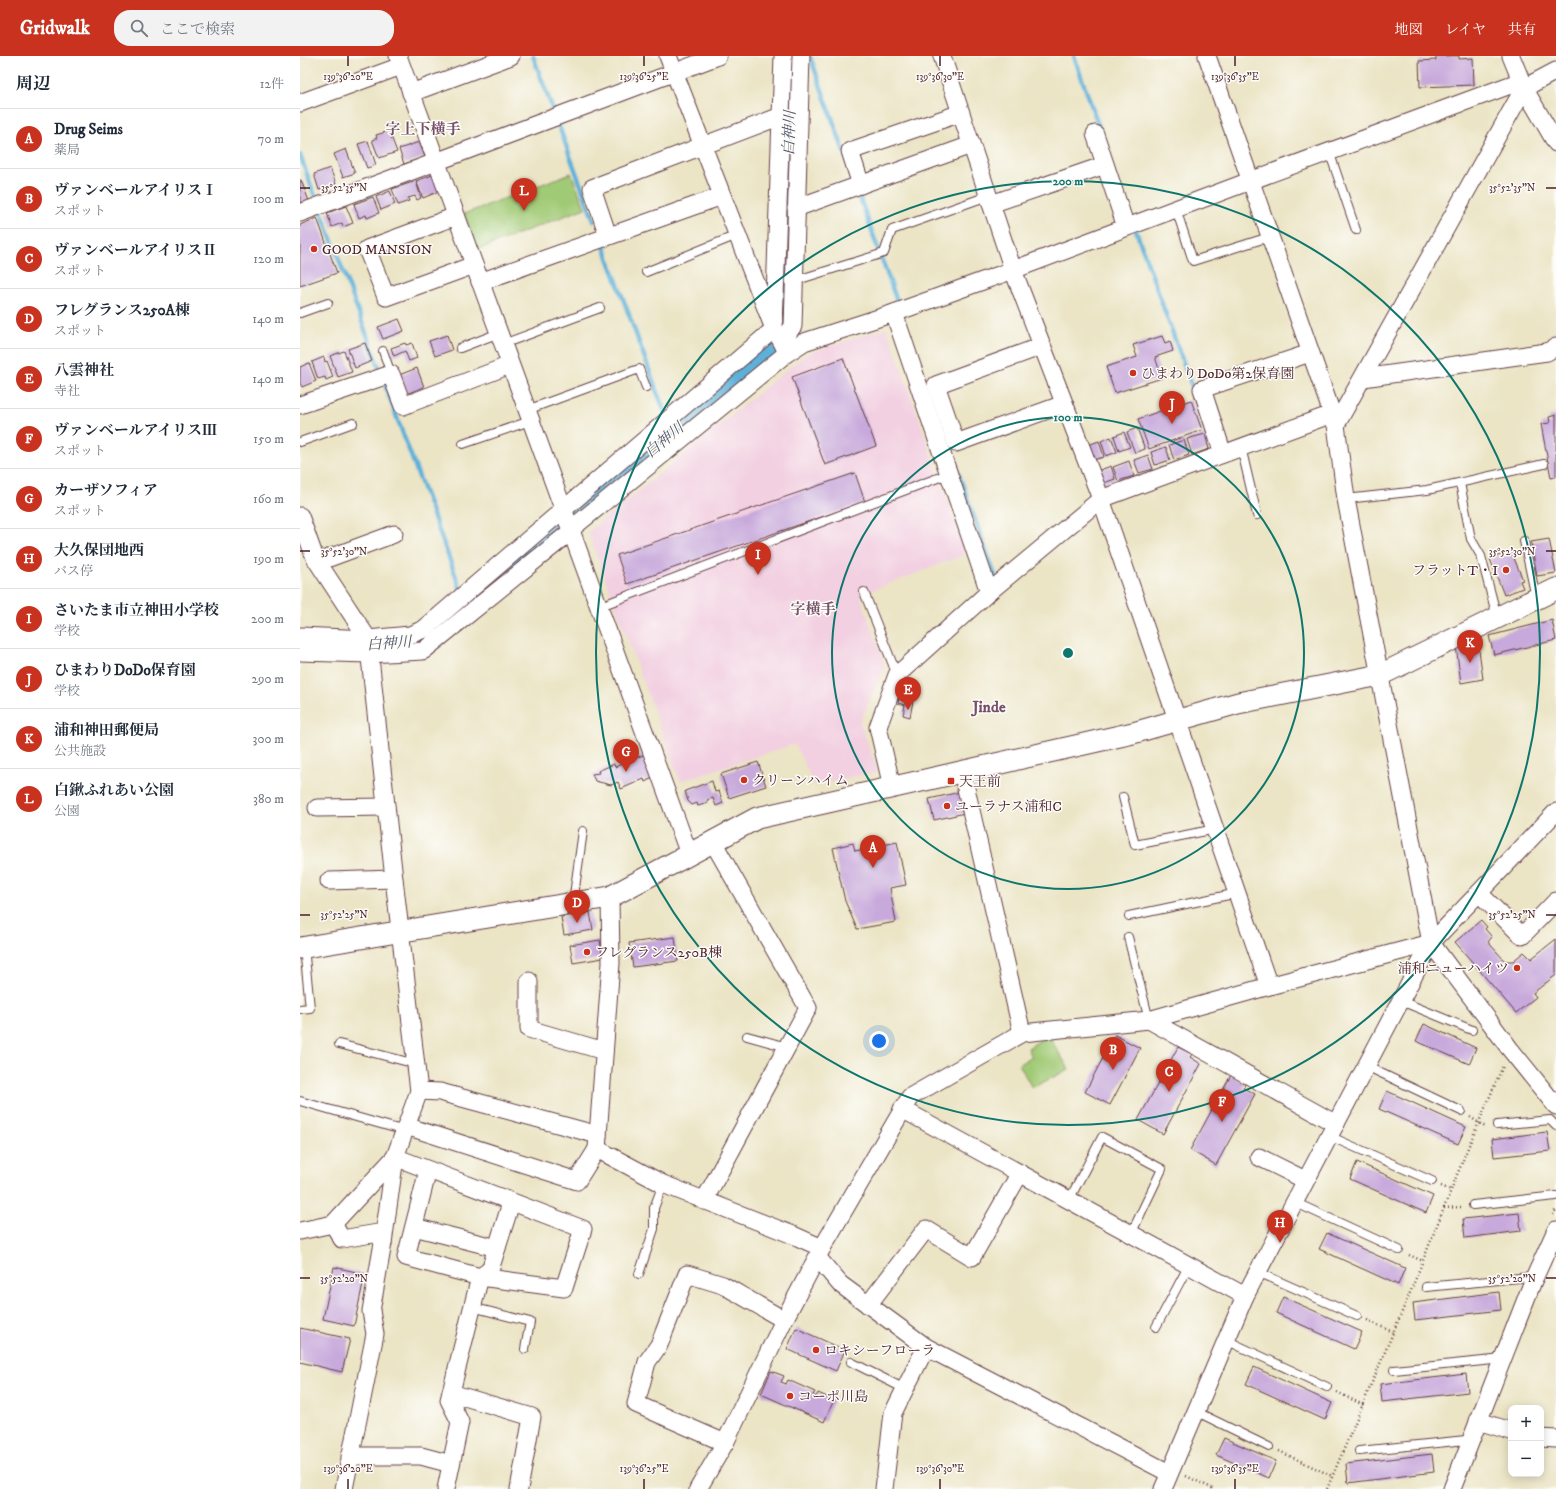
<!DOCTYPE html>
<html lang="ja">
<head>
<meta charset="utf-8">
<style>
	:root { --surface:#fff; --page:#f2f2f3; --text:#1f2937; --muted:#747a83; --line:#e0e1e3; --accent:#c8321e }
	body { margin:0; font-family:"IM FELL DW Pica","Noto Serif JP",serif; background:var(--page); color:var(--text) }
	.controls { position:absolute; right:12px; bottom:12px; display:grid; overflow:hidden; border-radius:8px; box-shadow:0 2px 10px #0003 }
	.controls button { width:36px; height:36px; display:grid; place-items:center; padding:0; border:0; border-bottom:1px solid var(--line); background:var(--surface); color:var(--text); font:20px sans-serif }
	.you { position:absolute; left:579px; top:985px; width:14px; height:14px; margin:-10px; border:3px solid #fff; border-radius:50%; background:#1a73e8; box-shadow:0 0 0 6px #1a73e833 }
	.badge { display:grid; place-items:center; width:26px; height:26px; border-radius:50%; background:var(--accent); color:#fff; font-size:13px; font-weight:700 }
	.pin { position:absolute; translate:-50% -33px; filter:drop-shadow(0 1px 2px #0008) }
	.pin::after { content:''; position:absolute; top:21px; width:14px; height:12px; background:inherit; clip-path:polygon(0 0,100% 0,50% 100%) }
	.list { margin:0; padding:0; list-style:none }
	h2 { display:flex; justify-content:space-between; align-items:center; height:52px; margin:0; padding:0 16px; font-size:17px }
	h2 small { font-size:13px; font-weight:400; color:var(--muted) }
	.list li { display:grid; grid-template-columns:26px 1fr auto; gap:12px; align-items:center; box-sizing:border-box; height:60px; padding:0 16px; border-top:1px solid var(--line) }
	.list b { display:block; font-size:15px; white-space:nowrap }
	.list p { margin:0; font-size:13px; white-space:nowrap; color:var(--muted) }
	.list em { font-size:13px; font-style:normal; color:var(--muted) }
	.icon { flex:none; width:22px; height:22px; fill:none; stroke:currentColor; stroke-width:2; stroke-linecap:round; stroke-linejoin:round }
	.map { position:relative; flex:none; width:1256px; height:1433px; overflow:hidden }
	header { display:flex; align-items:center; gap:24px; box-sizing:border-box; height:56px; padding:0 20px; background:var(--accent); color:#fff }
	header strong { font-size:19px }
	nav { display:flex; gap:22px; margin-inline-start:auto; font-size:14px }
	.search { width:280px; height:36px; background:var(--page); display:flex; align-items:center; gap:10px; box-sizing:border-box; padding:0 14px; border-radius:16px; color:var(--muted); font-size:15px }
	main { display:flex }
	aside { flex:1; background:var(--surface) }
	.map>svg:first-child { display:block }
	.built { fill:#f2cfe1 }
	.green { fill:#a1ca76; stroke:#767450 }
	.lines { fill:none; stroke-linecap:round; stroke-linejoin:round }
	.stream { stroke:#5db1d9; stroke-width:4.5 }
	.river { stroke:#5db1d9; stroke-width:28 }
	.building { fill:#c7a9db }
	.service-casing { stroke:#623d42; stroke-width:10 }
	.minor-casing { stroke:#623d42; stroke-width:19 }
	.tertiary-casing { stroke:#623d42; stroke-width:23 }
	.path { stroke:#623d42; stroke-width:2.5; stroke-dasharray:1 3; stroke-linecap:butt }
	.service { stroke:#fff; stroke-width:8 }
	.minor { stroke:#fff; stroke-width:17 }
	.tertiary { stroke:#fff; stroke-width:21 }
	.ticks { fill:none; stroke:#4a1f2b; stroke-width:1.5 }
	.ring { fill:none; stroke:#0f766e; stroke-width:2 }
	.poi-dot { fill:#c8321e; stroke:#fdfcf7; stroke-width:1.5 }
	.labels { text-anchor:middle; stroke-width:3; stroke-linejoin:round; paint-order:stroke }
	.poi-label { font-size:14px; fill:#4a1f2b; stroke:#fdfcf7; text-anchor:start }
	.neighbourhood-label { font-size:15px; font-weight:bold; fill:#764f69; stroke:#fdfcf7 }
	.water-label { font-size:15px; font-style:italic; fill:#525971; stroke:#fdfcf7 }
	.quarter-label { font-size:16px; font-weight:bold; fill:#764f69; stroke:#fdfcf7 }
	.ticks-label { font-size:10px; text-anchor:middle; fill:#4a1f2b; stroke:#fdfcf7; stroke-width:3; stroke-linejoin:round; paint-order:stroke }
	.centre { fill:#0f766e; stroke:#fdfcf7; stroke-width:2 }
	.ring-label { font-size:12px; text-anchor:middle; font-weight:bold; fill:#0f766e; stroke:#fdfcf7; stroke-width:3; stroke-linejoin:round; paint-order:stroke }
</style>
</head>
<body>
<header>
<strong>Gridwalk</strong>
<div class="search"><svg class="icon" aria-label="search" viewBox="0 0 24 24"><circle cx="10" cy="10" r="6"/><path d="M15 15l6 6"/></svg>ここで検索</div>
<nav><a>地図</a><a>レイヤ</a><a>共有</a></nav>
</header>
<main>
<aside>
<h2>周辺<small>12件</small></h2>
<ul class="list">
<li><span class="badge">A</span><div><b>Drug Seims</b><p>薬局</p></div><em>70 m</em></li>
<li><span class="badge">B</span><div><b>ヴァンベールアイリスⅠ</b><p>スポット</p></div><em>100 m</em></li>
<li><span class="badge">C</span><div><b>ヴァンベールアイリスⅡ</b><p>スポット</p></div><em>120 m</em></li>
<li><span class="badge">D</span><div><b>フレグランス250A棟</b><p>スポット</p></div><em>140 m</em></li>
<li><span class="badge">E</span><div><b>八雲神社</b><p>寺社</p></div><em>140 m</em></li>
<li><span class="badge">F</span><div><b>ヴァンベールアイリスⅢ</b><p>スポット</p></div><em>150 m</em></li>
<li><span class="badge">G</span><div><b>カーザソフィア</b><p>スポット</p></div><em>160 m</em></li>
<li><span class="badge">H</span><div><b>大久保団地西</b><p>バス停</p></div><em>190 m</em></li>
<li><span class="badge">I</span><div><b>さいたま市立神田小学校</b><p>学校</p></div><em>200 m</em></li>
<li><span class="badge">J</span><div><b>ひまわりDoDo保育園</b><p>学校</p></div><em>290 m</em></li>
<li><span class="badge">K</span><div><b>浦和神田郵便局</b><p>公共施設</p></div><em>300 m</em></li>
<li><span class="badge">L</span><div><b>白鍬ふれあい公園</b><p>公園</p></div><em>380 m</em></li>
</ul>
</aside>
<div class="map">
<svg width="1256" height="1433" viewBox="0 0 1256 1433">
	<rect width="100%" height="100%" fill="#fdfcf7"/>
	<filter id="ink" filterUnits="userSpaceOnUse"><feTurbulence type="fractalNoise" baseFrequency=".025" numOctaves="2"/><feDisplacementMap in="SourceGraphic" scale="8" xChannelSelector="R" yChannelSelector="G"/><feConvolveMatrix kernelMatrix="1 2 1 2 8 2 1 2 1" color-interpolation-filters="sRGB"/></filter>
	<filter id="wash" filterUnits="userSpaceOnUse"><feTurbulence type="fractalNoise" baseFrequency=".012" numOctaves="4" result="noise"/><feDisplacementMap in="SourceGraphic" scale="16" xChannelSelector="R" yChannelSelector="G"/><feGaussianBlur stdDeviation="0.9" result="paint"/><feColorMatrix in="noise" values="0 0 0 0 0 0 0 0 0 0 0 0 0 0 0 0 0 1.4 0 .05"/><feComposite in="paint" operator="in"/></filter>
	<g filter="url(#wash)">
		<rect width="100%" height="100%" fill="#ebe4c5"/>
		<path class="built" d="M587,272L666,498L560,539L585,610L560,666L578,716L514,728L495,688L380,725L288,476L506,298Z"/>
		<g class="green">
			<path d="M271,117L285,152L177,194L164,158Z"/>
			<path d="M748,979L769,1013L732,1032L719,1008L732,1001L728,992Z"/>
		</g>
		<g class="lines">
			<g class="stream">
				<path d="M233,0L294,165"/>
				<path d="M510,0L544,96"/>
				<path d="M774,0L801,77"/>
				<path d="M0,99L17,146"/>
				<path d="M557,134L599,251"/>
				<path d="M20,153L81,317"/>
				<path d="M835,172L901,356"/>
				<path d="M302,185L366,360"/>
				<path d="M83,324L162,537"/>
				<path d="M369,367L373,377"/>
				<path d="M647,386L696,522"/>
			</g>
			<g class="river">
				<path d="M206,513L287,449L467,299L481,280L492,0"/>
				<path d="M83,589H99L124,583L155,557"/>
			</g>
		</g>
		<g id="blocks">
			<g class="building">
				<path d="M1136,0H1159V3L1173,2L1174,29L1120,31L1119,5L1136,4Z"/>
				<path d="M89,75L97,96L79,102L72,84L77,82L76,79Z"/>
				<path d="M68,85L76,109L67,112L58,88Z"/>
				<path d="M119,86L125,101L104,108L99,93Z"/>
				<path d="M46,93L55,117L43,121L34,98Z"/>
				<path d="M30,112L36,128L19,134L14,118Z"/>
				<path d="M135,118L142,134L123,142L116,125Z"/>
				<path d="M0,124H1L9,145L0,147Z"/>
				<path d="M116,125L121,142L117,144L115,140L108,142L109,145L98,149L92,133Z"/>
				<path d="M90,135L95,148L81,154L76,141Z"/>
				<path d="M73,141L79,157L67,162L66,159L59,162L54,148Z"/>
				<path d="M46,150L53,167L43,171L42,167L32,171L27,157Z"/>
				<path d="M17,162L37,217L0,230V169Z"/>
				<path d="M99,263L104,275L83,283L78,271Z"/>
				<path d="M147,279L152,294L135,300L129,285Z"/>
				<path d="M862,280L865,287L870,285L873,295L855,301L862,322L815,337L806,311L837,301L833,289Z"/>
				<path d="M65,287L72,305L55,312L48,293Z"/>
				<path d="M105,287L106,289L112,287L117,302L109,305L105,295L94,300L91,292Z"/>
				<path d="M44,295L52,316L38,321L30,300Z"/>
				<path d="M24,301L25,306L27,305L33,321L26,324L25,321L18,323L12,306Z"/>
				<path d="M543,302L576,390L525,409L492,321Z"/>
				<path d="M9,307L16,325L2,331L0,327V311Z"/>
				<path d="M117,312L124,331L106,338L99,319Z"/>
				<path d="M891,344L902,374L849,393L838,363Z"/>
				<path d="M1256,359V421L1251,422L1241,368L1250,367L1249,361Z"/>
				<path d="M837,372L845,393L835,397L827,376Z"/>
				<path d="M824,376L830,391L819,395L814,380Z"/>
				<path d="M905,378L909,393L892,399L887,383Z"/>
				<path d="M811,381L817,396L806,400L801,385Z"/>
				<path d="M884,384L889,399L874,404L869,389Z"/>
				<path d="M799,385L804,401L793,404L788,389Z"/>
				<path d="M866,391L870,404L855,409L851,396Z"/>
				<path d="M848,399L853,413L839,417L834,404Z"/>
				<path d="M829,405L834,420L818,425L813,411Z"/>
				<path d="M811,410L815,423L801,428L797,415Z"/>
				<path d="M555,417L565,446L327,528L317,499Z"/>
				<path d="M1249,483L1256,517L1237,520L1231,486Z"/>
				<path d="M1211,495L1223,524L1220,525L1223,532L1204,539L1190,503Z"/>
				<path d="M1252,564L1256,584L1194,599L1189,580Z"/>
				<path d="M1178,587L1183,623L1161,627L1156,590Z"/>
				<path d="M599,642L613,645L610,661L603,659L605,649L598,647Z"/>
				<path d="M348,697L356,720L345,726L344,723L321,733L318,726L311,729L295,725L292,718L299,717L298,715L314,708L315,711Z"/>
				<path d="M458,706L466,730L429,742L421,718Z"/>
				<path d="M412,725L415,736L419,735L423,747L416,750L413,742L407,744L408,747L398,750L397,747L392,749L388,745L385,735Z"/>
				<path d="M660,736L665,757L634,764L629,743Z"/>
				<path d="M597,786L606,829L590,832L596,866L557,873L545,845L533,792L553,787L555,795Z"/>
				<path d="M290,856L293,874L264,879L261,861Z"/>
				<path d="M1181,864L1187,871L1185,873L1192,881L1188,886L1205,905H1213L1224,896L1231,903L1256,883V919L1233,937L1236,941L1216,957L1155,886Z"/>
				<path d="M375,881L378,905L333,911L329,887Z"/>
				<path d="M300,884L303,902L273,907L270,889Z"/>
				<path d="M1124,968L1176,992L1169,1008L1116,985Z"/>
				<path d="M815,979L840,992L810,1049L785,1036Z"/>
				<path d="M878,991L892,998L890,1001L901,1008L863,1078L838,1064Z"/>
				<path d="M931,1019L946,1027L943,1032L955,1038L916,1109L890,1094Z"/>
				<path d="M1087,1035L1166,1071L1158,1088L1079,1053Z"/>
				<path d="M1247,1076L1250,1095L1194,1101L1192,1083Z"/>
				<path d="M1057,1106L1133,1140L1126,1157L1050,1123Z"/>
				<path d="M1219,1157L1221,1175L1165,1182L1163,1163Z"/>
				<path d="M1027,1177L1105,1212L1098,1229L1019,1193Z"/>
				<path d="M34,1211L65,1218L54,1270L23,1263Z"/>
				<path d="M1199,1236L1201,1254L1115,1264L1113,1247Z"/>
				<path d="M983,1241L1062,1276L1054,1293L976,1257Z"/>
				<path d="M0,1272L50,1283L42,1316L0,1306Z"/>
				<path d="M496,1272L545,1294L536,1315L487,1293Z"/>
				<path d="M954,1311L1032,1347L1025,1364L946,1328Z"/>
				<path d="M471,1315L484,1320L481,1326L486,1328L488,1324L515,1336L513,1339L516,1341L518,1337L534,1344L524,1366L461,1338Z"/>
				<path d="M1166,1318L1168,1336L1082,1346L1080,1328Z"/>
				<path d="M924,1382L976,1405L969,1422L916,1399Z"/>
				<path d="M1132,1398L1134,1416L1048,1427L1046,1408Z"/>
			</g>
		</g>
	</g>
	<g filter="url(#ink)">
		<use href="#blocks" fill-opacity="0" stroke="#623d42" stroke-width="1"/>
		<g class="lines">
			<g class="service-casing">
				<g id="service">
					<path d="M1029,95L1056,174"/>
					<path d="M876,153L893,205L969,181"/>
					<path d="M346,216L437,179"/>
					<path d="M494,225L584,197L592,174L688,140"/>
					<path d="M0,257L28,247"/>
					<path d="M203,288L300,252"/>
					<path d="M160,292L199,277"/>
					<path d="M83,295L91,318"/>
					<path d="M227,354L339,313L346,331"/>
					<path d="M0,386L53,367"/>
					<path d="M163,388L230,365"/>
					<path d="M941,391L957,459"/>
					<path d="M1160,427L1171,483L1181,500L1197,561"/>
					<path d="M1046,443L1127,434L1244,408"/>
					<path d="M1224,485L1236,542"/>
					<path d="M564,536L597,619"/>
					<path d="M298,551L648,418"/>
					<path d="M823,741L835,789L916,773"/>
					<path d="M273,846L283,775"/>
					<path d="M829,860L938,837"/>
					<path d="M828,881L849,964"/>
					<path d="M1101,945L1172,974"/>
					<path d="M0,953L10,952L4,891"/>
					<path d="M447,980L487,991"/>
					<path d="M39,988L116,1008"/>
					<path d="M1066,1010L1161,1055"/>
					<path d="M0,1045L105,1075"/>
					<path d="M1197,1069L1250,1064L1256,1070"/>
					<path d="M1029,1080L1132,1125"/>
					<path d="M769,1144L802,1081L862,1113L831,1178"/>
					<path d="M994,1146L1099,1194"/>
					<path d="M1173,1149L1256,1140"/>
					<path d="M958,1216L1057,1260"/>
					<path d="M339,1218L354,1173V1152L363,1128"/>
					<path d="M1126,1231L1230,1221L1234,1222"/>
					<path d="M172,1251L230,1266L225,1293"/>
					<path d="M856,1271L889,1209"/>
					<path d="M926,1284L1027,1331"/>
					<path d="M551,1306L605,1333"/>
					<path d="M1094,1314L1203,1303"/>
					<path d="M895,1355L969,1391"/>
					<path d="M1059,1395L1166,1384L1171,1385"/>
				</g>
			</g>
			<g class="minor-casing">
				<g id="minor">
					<path d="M98,0L389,798"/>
					<path d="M368,0L474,273L482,286L487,297"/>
					<path d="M642,0L713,214L801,443L969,930"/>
					<path d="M907,0L1036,369L1046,443L1131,887L1210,993L1256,1050"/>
					<path d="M1211,0L1224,32L1256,87"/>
					<path d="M111,37L211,0"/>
					<path d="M0,47L101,10"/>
					<path d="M795,78L826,171"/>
					<path d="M561,129L550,95L661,57"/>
					<path d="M691,148L805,109"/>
					<path d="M496,152L671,89"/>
					<path d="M0,157L418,0"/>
					<path d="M156,160L67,193L86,241L174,209"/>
					<path d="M308,180L292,132L481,60"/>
					<path d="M180,226L422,140"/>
					<path d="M594,257L689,536"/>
					<path d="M482,286L493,270L501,0"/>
					<path d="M742,290L636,329L656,387L764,348"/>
					<path d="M1063,322L1247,296L1256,291"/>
					<path d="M0,349L91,318L103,350L210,309"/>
					<path d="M1036,369L1224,32L1256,15"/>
					<path d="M923,398L902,333L1010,297"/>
					<path d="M0,460L15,502L68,583L94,823L119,1035L95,1101L33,1168L0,1175"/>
					<path d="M18,506L94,478"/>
					<path d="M0,580L68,583L110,579L124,573L474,273L483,0"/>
					<path d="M0,596L69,598L123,595L269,477L270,474L487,297L504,286L594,257L713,214L950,125L1221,25"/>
					<path d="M662,715L722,977"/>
					<path d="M592,731L578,671L597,619L689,536L801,443L1032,358"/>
					<path d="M17,752L86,751"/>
					<path d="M29,825L94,823"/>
					<path d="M1179,837L1222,880L1256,845"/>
					<path d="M310,841L311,907L297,1093L363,1128L493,1179L522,1192"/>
					<path d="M229,925V973L304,995"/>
					<path d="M849,964L1036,1068"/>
					<path d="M119,1035L140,1036L298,1079"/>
					<path d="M602,1053L945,1240"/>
					<path d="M106,1070L277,1125L297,1093"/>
					<path d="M959,1101L1005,1124"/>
					<path d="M404,1145L508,952L413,786"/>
					<path d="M33,1168L42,1183L78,1177L83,1187L71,1255L75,1278L44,1433"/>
					<path d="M114,1171L197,1192"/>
					<path d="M83,1187L95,1101L283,1173L264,1232L180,1221L106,1201L128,1114"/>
					<path d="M518,1202L540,1228L626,1291L869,1417"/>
					<path d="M568,1249L626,1173L672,1201L720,1117"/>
					<path d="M151,1337L232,1361L219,1433"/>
					<path d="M1178,1365L1211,1375"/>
					<path d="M1241,1382L1256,1383"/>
					<path d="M425,1387L336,1348L347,1306L359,1289L387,1218L423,1229L484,1264"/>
					<path d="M50,1400H121L151,1408"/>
					<path d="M146,1433L160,1366L149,1344L180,1221L190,1214L211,1147"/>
					<path d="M398,1433L425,1387L484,1264L522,1192L610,1041L722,977L849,964L969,930L1131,887"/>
					<path d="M584,1433L593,1357L626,1291"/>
					<path d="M863,1433L945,1240L1131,887L1256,756"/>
					<path d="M1152,1433L1233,1225L1256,1174"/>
				</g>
			</g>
			<g class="tertiary-casing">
				<path id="tertiary" d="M0,892L310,841L457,762L833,677L938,647L1080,619L1256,533"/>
			</g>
			<g class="path">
				<path d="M1170,1061L1184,1070H1186"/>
				<path d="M1141,1130L1151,1134"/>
				<path d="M1144,1152L1162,1151"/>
				<path d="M1253,1159L1256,1154"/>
				<path d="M1109,1199L1123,1205"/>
				<path d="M1067,1264L1093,1276"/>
				<path d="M1037,1336L1063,1349"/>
				<path d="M979,1395L1032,1420"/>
				<path d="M886,1420L914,1433"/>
				<path d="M1027,1433L1112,1232L1167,1094L1203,1010"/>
			</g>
			<use href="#service" class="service"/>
			<use href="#minor" class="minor"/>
			<use href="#tertiary" class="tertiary"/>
		</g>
	</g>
	<path class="ticks" d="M48,0V10M344,0V10M640,0V10M935,0V10M0,132H10M1246,132H1256M0,495H10M1246,495H1256M0,859H10M1246,859H1256M0,1222H10M1246,1222H1256M48,1423V1433M344,1423V1433M640,1423V1433M935,1423V1433"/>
	<g class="ring">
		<circle cx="768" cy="597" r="236"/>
		<circle cx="768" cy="597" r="472"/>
	</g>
	<g class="poi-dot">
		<circle cx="14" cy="193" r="4"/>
		<circle cx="833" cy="317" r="4"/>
		<circle cx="1206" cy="514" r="4"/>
		<circle cx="444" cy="724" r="4"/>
		<rect x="647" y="721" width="8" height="8" rx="2"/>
		<circle cx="647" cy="750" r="4"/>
		<circle cx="287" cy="896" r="4"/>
		<circle cx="1217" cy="912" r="4"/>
		<circle cx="516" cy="1294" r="4"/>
		<circle cx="490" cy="1340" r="4"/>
	</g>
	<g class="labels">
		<g class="poi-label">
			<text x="22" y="198">GOOD MANSION</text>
			<text x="841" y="322">ひまわりDoDo第2保育園</text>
			<text x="1198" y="519" text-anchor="end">フラットT・I</text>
			<text x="452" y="729">クリーンハイム</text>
			<text x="659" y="730">天王前</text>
			<text x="655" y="755">ユーラナス浦和C</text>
			<text x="295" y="901">フレグランス250B棟</text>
			<text x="1209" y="917" text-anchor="end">浦和ニューハイツ</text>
			<text x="524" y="1299">ロキシーフローラ</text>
			<text x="498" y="1345">コーポ川島</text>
		</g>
		<g class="neighbourhood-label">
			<text x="123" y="78">字上下横手</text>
			<text x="513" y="558">字横手</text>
		</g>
		<g class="water-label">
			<text transform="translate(489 77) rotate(-88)" y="5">白神川</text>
			<text transform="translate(364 384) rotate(-40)" y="5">白神川</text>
			<text transform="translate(89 587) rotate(-4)" y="5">白神川</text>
		</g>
		<g class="quarter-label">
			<text x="689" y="656">Jinde</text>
		</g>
	</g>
	<g class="ticks-label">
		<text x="48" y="24">139°36'20"E</text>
		<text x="344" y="24">139°36'25"E</text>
		<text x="640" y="24">139°36'30"E</text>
		<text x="935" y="24">139°36'35"E</text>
		<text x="44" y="135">35°52'35"N</text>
		<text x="1212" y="135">35°52'35"N</text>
		<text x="44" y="499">35°52'30"N</text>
		<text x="1212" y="499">35°52'30"N</text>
		<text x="44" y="862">35°52'25"N</text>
		<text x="1212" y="862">35°52'25"N</text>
		<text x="44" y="1226">35°52'20"N</text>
		<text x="1212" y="1226">35°52'20"N</text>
		<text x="48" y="1416">139°36'20"E</text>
		<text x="344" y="1416">139°36'25"E</text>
		<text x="640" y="1416">139°36'30"E</text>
		<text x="935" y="1416">139°36'35"E</text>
	</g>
	<circle cx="768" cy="597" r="6" class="centre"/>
	<g class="ring-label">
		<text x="768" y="129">200 m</text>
		<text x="768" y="365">100 m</text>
	</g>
</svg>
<div class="controls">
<button>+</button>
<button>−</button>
</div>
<div class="you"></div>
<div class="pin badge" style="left:573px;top:812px">A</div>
<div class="pin badge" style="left:813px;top:1014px">B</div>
<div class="pin badge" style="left:869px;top:1036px">C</div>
<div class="pin badge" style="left:277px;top:867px">D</div>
<div class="pin badge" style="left:608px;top:654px">E</div>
<div class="pin badge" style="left:922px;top:1066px">F</div>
<div class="pin badge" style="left:326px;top:716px">G</div>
<div class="pin badge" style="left:980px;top:1187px">H</div>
<div class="pin badge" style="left:458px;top:519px">I</div>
<div class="pin badge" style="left:872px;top:368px">J</div>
<div class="pin badge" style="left:1170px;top:607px">K</div>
<div class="pin badge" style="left:224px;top:155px">L</div>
</div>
</main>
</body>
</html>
